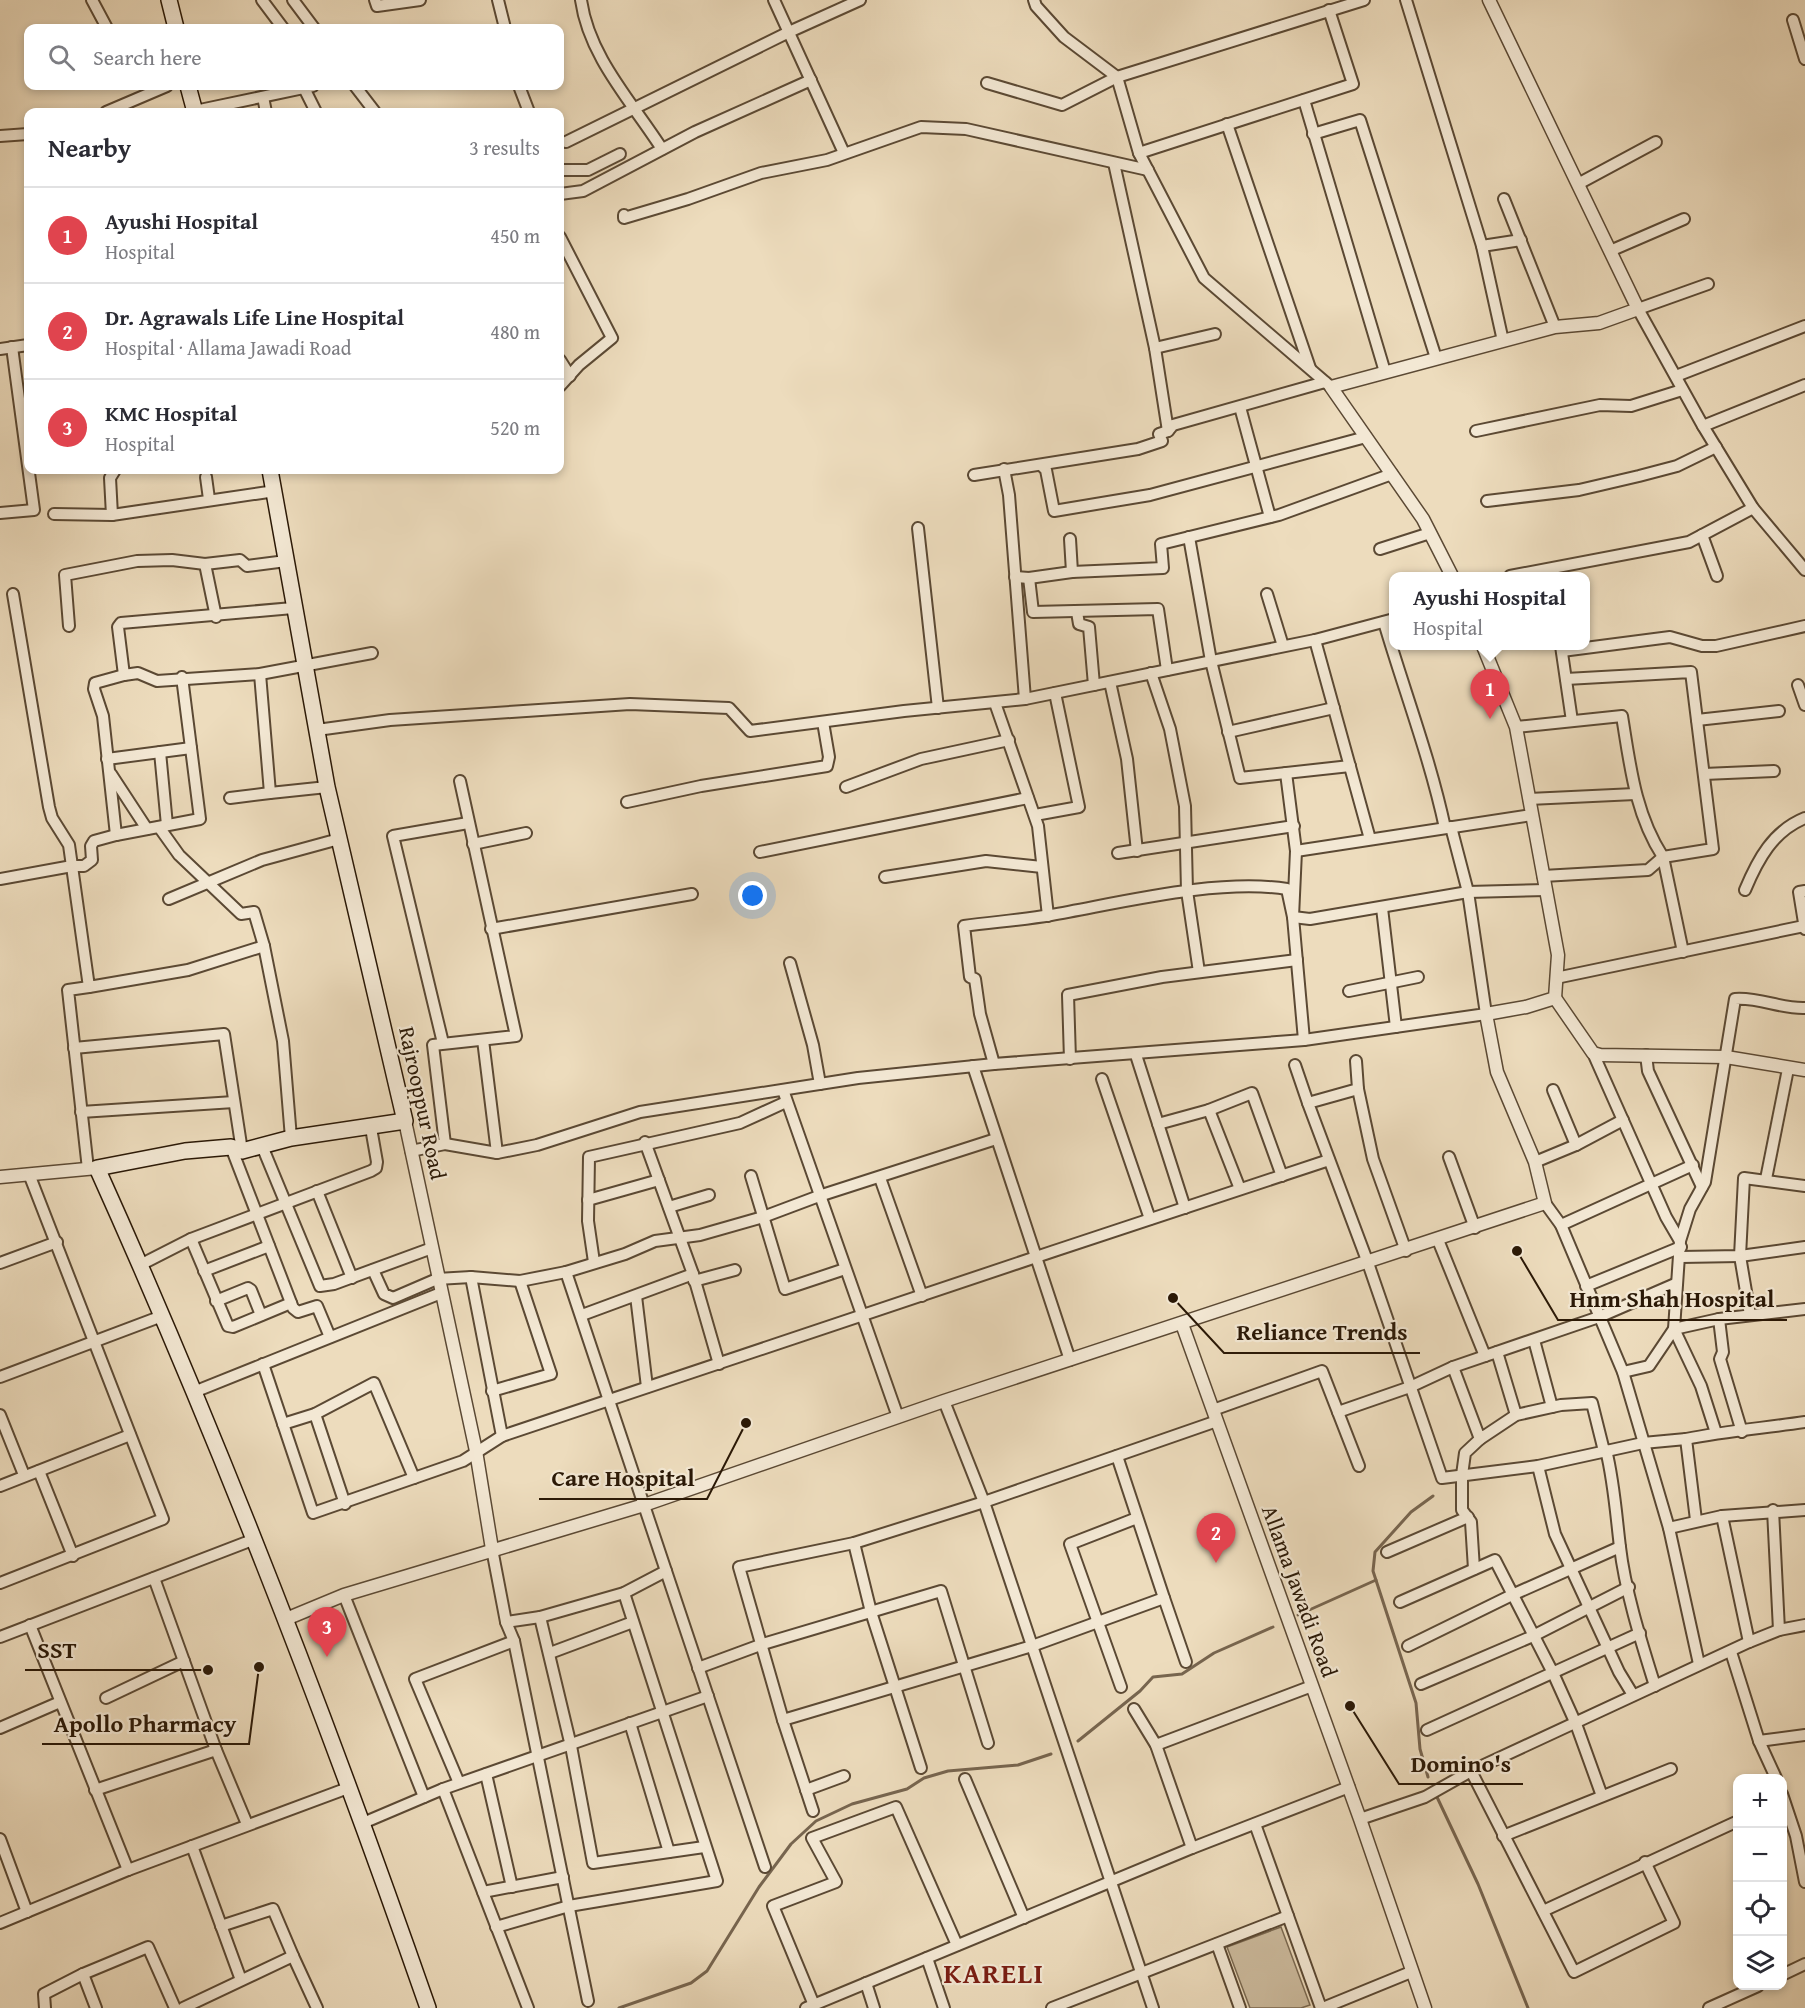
<!DOCTYPE html>
<html lang="en">
<head>
<meta charset="utf-8">
<style>
	:root { --surface:#fff; --page:#f2f2f3; --text:#2b2b33; --muted:#7c7c81; --line:#e1e1e2; --accent:#d93025 }
	body { margin:0; font-family:"Gentium Book Plus",serif; background:var(--page); color:var(--text) }
	.controls { position:absolute; right:18px; bottom:18px; display:grid; overflow:hidden; border-radius:12px; box-shadow:0 3px 9px #0003 }
	.controls button { width:54px; height:54px; display:grid; place-items:center; padding:0; border:0; border-bottom:2px solid var(--line); background:var(--surface); color:var(--text); font:30px sans-serif }
	.you { position:absolute; left:753px; top:896px; width:21px; height:21px; margin:-15px; border:4px solid #fff; border-radius:50%; background:#1a73e8; box-shadow:0 0 0 9px #1a73e833 }
	.badge { display:grid; place-items:center; width:39px; height:39px; border-radius:50%; background:var(--accent); color:#fff; font-size:20px; font-weight:700 }
	.pin { position:absolute; translate:-50% -50px; filter:drop-shadow(0 2px 3px #0008) }
	.pin::after { content:''; position:absolute; top:32px; width:21px; height:18px; background:inherit; clip-path:polygon(0 0,100% 0,50% 100%) }
	.popup { position:absolute; left:1389px; top:572px; width:201px; height:78px; box-sizing:border-box; display:grid; place-content:center; border-radius:12px; background:var(--surface); filter:drop-shadow(0 2px 4px #0005); font-size:20px; white-space:nowrap; color:var(--muted) }
	.popup b { font-size:22px; color:var(--text) }
	.popup::after { content:''; position:absolute; left:50%; top:100%; margin-left:-12px; border:12px solid transparent; border-top-color:var(--surface) }
	.list { margin:0; padding:0; list-style:none }
	h2 { display:flex; justify-content:space-between; align-items:center; height:78px; margin:0; padding:0 24px; font-size:26px }
	h2 small { font-size:20px; font-weight:400; color:var(--muted) }
	.list li { display:grid; grid-template-columns:39px 1fr auto; gap:18px; align-items:center; box-sizing:border-box; height:96px; padding:0 24px; border-top:2px solid var(--line) }
	.list b { display:block; font-size:22px; white-space:nowrap }
	.list p { margin:0; font-size:20px; white-space:nowrap; color:var(--muted) }
	.list em { font-size:20px; font-style:normal; color:var(--muted) }
	.icon { flex:none; width:33px; height:33px; fill:none; stroke:currentColor; stroke-width:2; stroke-linecap:round; stroke-linejoin:round }
	.map { position:relative; flex:none; width:1805px; height:2008px; overflow:hidden }
	.search { position:absolute; background:var(--surface); box-shadow:0 3px 9px #0003; left:24px; top:24px; width:540px; height:66px; display:flex; align-items:center; gap:15px; box-sizing:border-box; padding:0 21px; border-radius:12px; color:var(--muted); font-size:22px }
	.panel { position:absolute; background:var(--surface); box-shadow:0 3px 9px #0003; left:24px; top:108px; width:540px; height:366px; border-radius:12px }
	.map>svg:first-child { display:block }
	.green { fill:#ccbb9e; stroke:#7b6a52; stroke-width:1.5 }
	.lines { fill:none; stroke-linecap:round; stroke-linejoin:round }
	.stream { stroke:#77654f; stroke-width:3 }
	.minor-casing { stroke:#5b4934; stroke-width:14 }
	.tertiary-casing { stroke:#5b4934; stroke-width:15 }
	.secondary-casing { stroke:#2a1806; stroke-width:18 }
	.minor { stroke:#f3e8d4; stroke-width:10 }
	.tertiary { stroke:#f3e8d4; stroke-width:12 }
	.secondary { stroke:#f3e8d4; stroke-width:15 }
	.labels { text-anchor:middle; stroke-width:4.5; stroke-linejoin:round; paint-order:stroke }
	.street-label { font-size:22px; fill:#2a1806; stroke:#f3e8d4 }
	.district-label { font-size:28px; font-weight:bold; letter-spacing:1.5px; fill:#7a1f14; stroke:#f3e8d4 }
	.leader { fill:none; stroke:#2a1806; stroke-width:2 }
	.callout-dot { fill:#2a1806; stroke:#f3e8d4; stroke-width:2 }
	.callout-label { font-size:24px; text-anchor:middle; font-weight:bold; fill:#2a1806; stroke:#f3e8d4; stroke-width:4.5; stroke-linejoin:round; paint-order:stroke }
</style>
</head>
<body>
<div class="map">
<svg width="1805" height="2008" viewBox="0 0 1805 2008">
	<rect width="100%" height="100%" fill="#eddcbd"/>
	<filter id="stains"><feTurbulence type="fractalNoise" baseFrequency=".00333" numOctaves="4"/><feColorMatrix values="0 0 0 0 .2 0 0 0 0 .09 0 0 0 0 .02 0 0 0 .5 -.17"/></filter>
	<radialGradient id="worn" r=".72"><stop offset=".6" stop-color="#630" stop-opacity="0"/><stop offset="1" stop-color="#630" stop-opacity=".3"/></radialGradient>
	<path class="green" d="M1281,1927L1310,2005L1301,2008H1250L1227,1947Z"/>
	<g class="lines">
		<g class="stream">
			<path d="M1298,1615L1376,1580"/>
			<path d="M1078,1741L1140,1691L1153,1677L1182,1674L1214,1653L1273,1627"/>
			<path d="M1428,1777L1420,1749L1416,1703L1373,1571L1375,1552L1411,1512L1433,1496"/>
			<path d="M1436,1795L1478,1884L1528,2008"/>
			<path d="M619,2008L691,1983L707,1971L759,1887L791,1844L816,1821L852,1804L907,1789L924,1778L948,1771L1018,1765L1051,1754"/>
		</g>
		<g class="minor-casing">
			<g id="minor">
				<path d="M92,0L107,28"/>
				<path d="M262,0L283,28"/>
				<path d="M293,0L314,28"/>
				<path d="M375,0L377,6L420,0"/>
				<path d="M498,0L505,28"/>
				<path d="M581,0C589,57 632,102 662,149"/>
				<path d="M774,0L844,153"/>
				<path d="M1406,0L1482,246L1503,341"/>
				<path d="M1793,20L1805,59"/>
				<path d="M987,83L1062,105L1117,77L1064,37L1036,6L1034,0"/>
				<path d="M355,86L375,112"/>
				<path d="M519,86L529,112"/>
				<path d="M304,88L316,112"/>
				<path d="M263,97L266,112"/>
				<path d="M1304,100L1385,372"/>
				<path d="M195,111L313,86"/>
				<path d="M106,112L167,86"/>
				<path d="M1227,124L1310,368"/>
				<path d="M1313,134L1360,120L1436,358"/>
				<path d="M0,136L28,134"/>
				<path d="M566,142L789,32L860,0"/>
				<path d="M1139,153L1353,84L1329,10"/>
				<path d="M1114,163L1155,348L1168,431L1173,425L1325,382"/>
				<path d="M560,170H588L620,154"/>
				<path d="M1578,184L1656,142"/>
				<path d="M560,194L583,191L695,132L811,80"/>
				<path d="M1504,199L1555,327"/>
				<path d="M624,215V218L688,199L761,173L827,160L921,127L966,129L1148,170"/>
				<path d="M560,237L612,338L579,365L560,386"/>
				<path d="M1482,246L1521,240"/>
				<path d="M1610,251L1684,219"/>
				<path d="M1708,284L1638,309L1703,426L1753,508L1805,570"/>
				<path d="M1155,348L1215,334"/>
				<path d="M0,349L28,345"/>
				<path d="M560,360L570,376"/>
				<path d="M1676,376L1805,326"/>
				<path d="M1331,387L1204,278L1139,153L1117,77L1364,0"/>
				<path d="M1240,407L1270,517"/>
				<path d="M1703,426L1805,385"/>
				<path d="M1476,431L1600,405L1631,406L1682,390"/>
				<path d="M1041,465L1046,470L1054,511L1150,495L1366,437"/>
				<path d="M1004,469L1009,495L1025,699"/>
				<path d="M974,475L1138,449L1162,441L1159,434L1168,431"/>
				<path d="M206,477L209,499"/>
				<path d="M1487,501L1579,490L1639,476L1677,466L1716,447"/>
				<path d="M0,513L34,510L12,347"/>
				<path d="M54,514L112,515L275,491"/>
				<path d="M112,515L110,478L115,470"/>
				<path d="M918,528L938,708"/>
				<path d="M1702,535L1717,576"/>
				<path d="M1189,537L1211,661L1240,778L1350,766"/>
				<path d="M1070,539L1072,572"/>
				<path d="M1380,549L1430,533"/>
				<path d="M205,564L216,617"/>
				<path d="M1510,576L1689,542L1753,508"/>
				<path d="M1015,577L1029,578L1072,572L1163,568L1161,544L1279,515L1392,474"/>
				<path d="M1029,578L1033,612L1158,609L1167,670"/>
				<path d="M13,594L49,807L52,818L69,845L89,987L188,970L264,946L283,1041L291,1138"/>
				<path d="M1267,594L1283,646"/>
				<path d="M293,608L121,623L118,627L124,675L138,673L157,681L260,674L372,653"/>
				<path d="M1077,612L1079,624L1089,627L1094,685"/>
				<path d="M1384,622C1404,690 1430,758 1445,828"/>
				<path d="M69,626L65,575L137,561L172,560L205,564L240,560L247,566L286,561"/>
				<path d="M1315,640L1370,839"/>
				<path d="M1561,646L1572,721"/>
				<path d="M1562,651L1670,637L1702,646H1716L1805,626"/>
				<path d="M1151,673L1170,729L1185,806L1187,891L1199,972"/>
				<path d="M260,674L270,793L327,787"/>
				<path d="M124,675L95,683L94,689L103,716L116,835L200,819L182,677"/>
				<path d="M1110,682L1127,759L1137,851"/>
				<path d="M1798,685L1805,705"/>
				<path d="M995,703L1038,826L1048,916"/>
				<path d="M1697,720L1779,711"/>
				<path d="M1516,727L1622,716C1630,765 1635,814 1663,857L1683,952"/>
				<path d="M317,730L390,720L630,704L729,708L750,731L904,711L1025,699L1315,640L1394,619"/>
				<path d="M1228,732L1334,708"/>
				<path d="M160,752L167,825"/>
				<path d="M107,759L191,748"/>
				<path d="M1286,773L1296,851L1293,917L1304,1040"/>
				<path d="M111,774L147,829"/>
				<path d="M1704,774L1774,771"/>
				<path d="M846,787L921,759L1009,740"/>
				<path d="M230,798L270,793"/>
				<path d="M1529,799L1635,794"/>
				<path d="M627,802L701,786L827,766L829,757L823,722"/>
				<path d="M1035,815L1079,807L1055,693"/>
				<path d="M159,827L179,855L241,914L254,912L264,946"/>
				<path d="M473,844L526,833"/>
				<path d="M1296,851L1532,815"/>
				<path d="M760,852L1028,798"/>
				<path d="M1118,853L1294,826"/>
				<path d="M1543,876L1648,870L1663,857L1713,849L1691,672L1566,679"/>
				<path d="M885,877L986,861L1042,867"/>
				<path d="M0,879L72,866H84L92,860L91,846L94,841L116,835"/>
				<path d="M1745,890C1758,859 1773,831 1805,818"/>
				<path d="M1805,891L1799,892L1805,929"/>
				<path d="M169,899L262,860L339,839"/>
				<path d="M1382,908L1396,1027"/>
				<path d="M491,929L692,894"/>
				<path d="M790,963L813,1045L820,1084"/>
				<path d="M1556,978L1804,926"/>
				<path d="M1349,991L1418,977"/>
				<path d="M483,1040L497,1153"/>
				<path d="M443,1043L393,836L468,823"/>
				<path d="M74,1048L224,1034L242,1151"/>
				<path d="M1593,1053L1666,1217L1680,1241"/>
				<path d="M1136,1055L1185,1208"/>
				<path d="M1646,1055L1648,1071L1702,1187"/>
				<path d="M1070,1059L1068,995L1162,977L1297,960"/>
				<path d="M1356,1061L1358,1089L1308,1103L1368,1263L1442,1478L1538,1466L1643,1443L1686,1439"/>
				<path d="M994,1064L980,1014L975,979L970,977L964,926C993,922 1022,920 1051,915C1120,903 1218,878 1287,889L1293,917L1310,919L1468,892L1546,890"/>
				<path d="M1295,1065L1308,1103"/>
				<path d="M973,1066L1070,1360"/>
				<path d="M1102,1079L1150,1219"/>
				<path d="M1358,1089L1373,1159L1406,1251"/>
				<path d="M783,1090L898,1417"/>
				<path d="M1209,1110L1240,1189"/>
				<path d="M81,1112L234,1102"/>
				<path d="M1158,1124L1209,1110L1252,1093L1282,1176"/>
				<path d="M645,1142L693,1274L719,1364"/>
				<path d="M445,1144L433,1045L516,1036L460,781"/>
				<path d="M1576,1145L1623,1120"/>
				<path d="M262,1146L320,1286L334,1284L432,1248"/>
				<path d="M231,1147L293,1308L298,1312L317,1306L330,1337"/>
				<path d="M411,1151L445,1144L497,1153L537,1145L640,1112L858,1078L994,1064L1304,1040L1486,1014L1468,892L1451,827"/>
				<path d="M1449,1157L1475,1228"/>
				<path d="M1535,1162L1576,1145L1553,1090"/>
				<path d="M88,1169L68,990L89,987"/>
				<path d="M751,1176L785,1289L845,1269"/>
				<path d="M880,1178L922,1296"/>
				<path d="M1766,1179L1788,1069"/>
				<path d="M317,1191L352,1278"/>
				<path d="M588,1200L659,1180"/>
				<path d="M1545,1203L1561,1225L1623,1372L1669,1528L1699,1664"/>
				<path d="M669,1207L709,1195"/>
				<path d="M1561,1225L1693,1165"/>
				<path d="M191,1239L228,1326L233,1327L291,1303"/>
				<path d="M1438,1240L1485,1356"/>
				<path d="M1681,1257L1740,1256L1805,1247"/>
				<path d="M594,1262L588,1221L589,1157L740,1123L786,1102"/>
				<path d="M0,1263L57,1242"/>
				<path d="M140,1265L191,1239L371,1171L376,1168L377,1162L371,1128"/>
				<path d="M373,1270L384,1294L393,1298L437,1279L471,1277L520,1281L566,1272L625,1254L655,1241L700,1235L763,1217L819,1196L996,1139"/>
				<path d="M204,1271L269,1246"/>
				<path d="M566,1272L765,1867"/>
				<path d="M471,1277L502,1436"/>
				<path d="M694,1281L735,1270"/>
				<path d="M1586,1286L1681,1247"/>
				<path d="M636,1296L647,1387"/>
				<path d="M216,1301L248,1288L251,1290L261,1315"/>
				<path d="M582,1315L693,1274"/>
				<path d="M1750,1315L1740,1256L1744,1178L1805,1186"/>
				<path d="M1719,1319L1723,1352L1720,1359L1742,1432"/>
				<path d="M1534,1340L1552,1407"/>
				<path d="M1497,1352L1516,1415"/>
				<path d="M263,1364L313,1513L463,1461L502,1436C777,1343 1053,1251 1329,1160"/>
				<path d="M1453,1367L1480,1439L1516,1415L1561,1405L1592,1403L1604,1451"/>
				<path d="M1623,1372L1649,1366L1674,1329L1719,1319L1805,1309"/>
				<path d="M0,1377L162,1316"/>
				<path d="M492,1391L551,1374L520,1281"/>
				<path d="M194,1392L441,1293"/>
				<path d="M944,1401L984,1502L1153,2008"/>
				<path d="M1213,1410L1322,1371L1359,1466"/>
				<path d="M1338,1412L1410,1387L1453,1367L1599,1317L1675,1284"/>
				<path d="M315,1414L345,1504"/>
				<path d="M0,1415L24,1475"/>
				<path d="M283,1424L315,1414L374,1383L414,1478"/>
				<path d="M1716,1433L1701,1386L1674,1329L1680,1241L1690,1209L1705,1182L1735,999C1759,997 1781,1009 1805,1008"/>
				<path d="M1606,1450C1614,1482 1616,1514 1620,1547C1625,1591 1642,1644 1655,1686"/>
				<path d="M1538,1466L1555,1534L1619,1672L1633,1695"/>
				<path d="M39,1471L73,1556"/>
				<path d="M0,1486L130,1435"/>
				<path d="M1773,1510L1779,1630"/>
				<path d="M1722,1516L1749,1642"/>
				<path d="M1696,1520L1686,1439C1725,1431 1765,1428 1805,1422"/>
				<path d="M1669,1528L1722,1516L1805,1510"/>
				<path d="M854,1543L871,1612L921,1768"/>
				<path d="M492,1549L506,1622L514,1641L588,2001"/>
				<path d="M1387,1552L1468,1517"/>
				<path d="M1474,1569L1471,1522L1462,1510V1475L1465,1453L1480,1439"/>
				<path d="M154,1578L216,1750L247,1824"/>
				<path d="M0,1583L163,1519L29,1174"/>
				<path d="M344,1595L424,1797"/>
				<path d="M1164,1598L1186,1662"/>
				<path d="M1400,1602L1495,1560L1553,1673L1576,1724L1602,1796"/>
				<path d="M540,1617L571,1746L593,1863L704,1847"/>
				<path d="M506,1622L540,1617L624,1593L666,1571"/>
				<path d="M30,1625L128,1870"/>
				<path d="M0,1637L255,1539"/>
				<path d="M1408,1646L1512,1595L1620,1547"/>
				<path d="M1731,1652L1759,1741L1776,1778"/>
				<path d="M550,1653L633,1622"/>
				<path d="M698,1668L763,1644L941,1591L988,1743"/>
				<path d="M1421,1684L1533,1636L1629,1587"/>
				<path d="M1121,1687L1070,1544L1137,1518"/>
				<path d="M106,1698L184,1661"/>
				<path d="M1134,1709L1156,1745L1192,1848"/>
				<path d="M783,1720L739,1567L854,1543L984,1502L1217,1421"/>
				<path d="M630,1723L669,1852"/>
				<path d="M0,1728L60,1702"/>
				<path d="M1427,1730L1640,1633"/>
				<path d="M1759,1741L1805,1735"/>
				<path d="M1156,1745L1312,1686"/>
				<path d="M1471,1771L1574,1972L1674,1923L1645,1862"/>
				<path d="M486,1774L512,1887"/>
				<path d="M965,1779L1024,1918"/>
				<path d="M459,1783L415,1679L514,1641"/>
				<path d="M443,1789L528,2008"/>
				<path d="M95,1790L216,1750"/>
				<path d="M806,1790L844,1776"/>
				<path d="M1782,1794L1796,1836L1805,1882"/>
				<path d="M813,1811L783,1720L1032,1646L1164,1598L1117,1456"/>
				<path d="M1360,1819L1425,1797L1471,1771L1749,1642L1779,1630L1805,1625"/>
				<path d="M363,1823L443,1789L708,1696"/>
				<path d="M1255,1824L1321,2008"/>
				<path d="M1503,1836L1671,1769"/>
				<path d="M0,1839L27,1912"/>
				<path d="M192,1846L241,1980"/>
				<path d="M483,1892L563,1877"/>
				<path d="M1543,1911L1738,1821"/>
				<path d="M0,1923L128,1870L348,1788"/>
				<path d="M221,1926L273,1909L293,1956"/>
				<path d="M496,1927L569,1906L717,1881L624,1593"/>
				<path d="M1217,1944L1240,2008"/>
				<path d="M927,1958L944,2008"/>
				<path d="M83,1974L96,2008"/>
				<path d="M1782,1975L1805,1964"/>
				<path d="M866,1983L874,2008"/>
				<path d="M814,2005L773,1906L836,1882L812,1838L896,1807L957,1945"/>
				<path d="M45,2008L44,1994L83,1974L148,1947L175,2008"/>
				<path d="M183,2008L293,1956L317,2008"/>
				<path d="M806,2008L1192,1848L1349,1787"/>
				<path d="M1052,2008L1288,1916"/>
				<path d="M1323,2008L1411,1972"/>
				<path d="M1709,2008L1758,1986"/>
			</g>
		</g>
		<g class="tertiary-casing">
			<g id="tertiary">
				<path d="M1452,576L1423,519L1331,387L1555,327L1599,323L1638,309L1489,0"/>
				<path d="M1555,998L1593,1053L1600,1055L1726,1057L1805,1070"/>
				<path d="M405,1121L476,1451L492,1549"/>
				<path d="M0,1177L97,1168"/>
				<path d="M1182,1324L1360,1819L1425,2008"/>
				<path d="M286,1619L344,1595L644,1505L944,1401L1545,1203L1535,1162L1497,1072L1486,1014L1526,1007L1555,998L1558,955L1516,727L1483,646"/>
			</g>
		</g>
		<g class="secondary-casing">
			<g id="secondary">
				<path d="M169,0L176,28"/>
				<path d="M188,86L195,112"/>
				<path d="M270,470L327,787L405,1121L291,1138L242,1151L231,1147L185,1151L97,1168C221,1443 329,1724 428,2008"/>
			</g>
		</g>
		<use href="#minor" class="minor"/>
		<use href="#tertiary" class="tertiary"/>
		<use href="#secondary" class="secondary"/>
	</g>
	<g class="labels">
		<g class="street-label">
			<text transform="translate(423 1103) rotate(78)" y="8">Rajrooppur Road</text>
			<text transform="translate(1300 1591) rotate(70)" y="8">Allama Jawadi Road</text>
		</g>
		<g class="district-label">
			<text x="994" y="1983">KARELI</text>
		</g>
	</g>
	<path class="leader" d="M1517 1251L1558 1320H1787M1173 1298L1224 1353H1420M746 1423L707 1499H539M208 1670L88 1670H25M259 1667L249 1744H42M1350 1706L1399 1784H1523"/>
	<g class="callout-dot">
		<circle cx="1517" cy="1251" r="6"/>
		<circle cx="1173" cy="1298" r="6"/>
		<circle cx="746" cy="1423" r="6"/>
		<circle cx="208" cy="1670" r="6"/>
		<circle cx="259" cy="1667" r="6"/>
		<circle cx="1350" cy="1706" r="6"/>
	</g>
	<g class="callout-label">
		<text x="1672" y="1307">Hnm Shah Hospital</text>
		<text x="1322" y="1340">Reliance Trends</text>
		<text x="623" y="1486">Care Hospital</text>
		<text x="57" y="1658">SST</text>
		<text x="145" y="1732">Apollo Pharmacy</text>
		<text x="1461" y="1772">Domino's</text>
	</g>
	<rect width="100%" height="100%" filter="url(#stains)"/>
	<rect width="100%" height="100%" fill="url(#worn)"/>
</svg>
<div class="controls">
<button>+</button>
<button>−</button>
<button><svg class="icon" aria-label="locate" viewBox="0 0 24 24"><circle cx="12" cy="12" r="6"/><path d="M12 2v4M12 18v4M2 12h4M18 12h4"/></svg></button>
<button><svg class="icon" aria-label="layers" viewBox="0 0 24 24"><path d="M12 4l9 5-9 5-9-5zM3 14l9 5 9-5"/></svg></button>
</div>
<div class="you"></div>
<div class="pin badge" style="left:1490px;top:719px;background:#e0444e">1</div>
<div class="popup"><b>Ayushi Hospital</b>Hospital</div>
<div class="pin badge" style="left:1216px;top:1563px;background:#e0444e">2</div>
<div class="pin badge" style="left:327px;top:1657px;background:#e0444e">3</div>
<div class="search"><svg class="icon" aria-label="search" viewBox="0 0 24 24"><circle cx="10" cy="10" r="6"/><path d="M15 15l6 6"/></svg>Search here</div>
<section class="panel">
<h2>Nearby<small>3 results</small></h2>
<ul class="list">
<li><span class="badge" style="background:#e0444e">1</span><div><b>Ayushi Hospital</b><p>Hospital</p></div><em>450 m</em></li>
<li><span class="badge" style="background:#e0444e">2</span><div><b>Dr. Agrawals Life Line Hospital</b><p>Hospital · Allama Jawadi Road</p></div><em>480 m</em></li>
<li><span class="badge" style="background:#e0444e">3</span><div><b>KMC Hospital</b><p>Hospital</p></div><em>520 m</em></li>
</ul>
</section>
</div>
</body>
</html>
